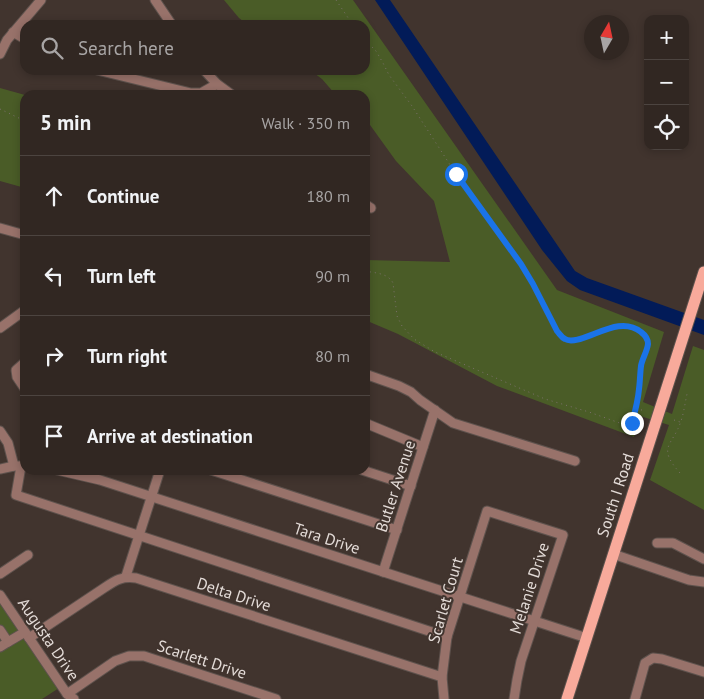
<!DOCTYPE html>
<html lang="en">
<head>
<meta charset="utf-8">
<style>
	:root { --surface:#312722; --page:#392f2a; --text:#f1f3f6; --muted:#a8a5a5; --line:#4c4440 }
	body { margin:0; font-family:"PT Sans",sans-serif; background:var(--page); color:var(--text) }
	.controls { position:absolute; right:15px; top:15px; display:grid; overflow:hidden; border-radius:10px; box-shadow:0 2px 8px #0003 }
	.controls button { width:45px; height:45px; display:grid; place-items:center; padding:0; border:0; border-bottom:1px solid var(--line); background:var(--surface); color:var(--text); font:25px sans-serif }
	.compass { position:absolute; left:584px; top:15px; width:45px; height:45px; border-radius:50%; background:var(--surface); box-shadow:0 2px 8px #0003; rotate:9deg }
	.stop { position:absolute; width:15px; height:15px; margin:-11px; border:4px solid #1a73e8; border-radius:50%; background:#fff }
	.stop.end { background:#1a73e8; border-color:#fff; box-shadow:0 1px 5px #0008 }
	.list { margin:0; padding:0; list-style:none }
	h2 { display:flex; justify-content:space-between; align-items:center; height:65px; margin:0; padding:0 20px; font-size:21px }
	h2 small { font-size:16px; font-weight:400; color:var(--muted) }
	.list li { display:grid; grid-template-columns:32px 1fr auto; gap:15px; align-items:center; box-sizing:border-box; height:80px; padding:0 20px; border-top:1px solid var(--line) }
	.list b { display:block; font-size:19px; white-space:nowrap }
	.list em { font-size:16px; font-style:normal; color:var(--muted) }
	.icon { flex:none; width:28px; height:28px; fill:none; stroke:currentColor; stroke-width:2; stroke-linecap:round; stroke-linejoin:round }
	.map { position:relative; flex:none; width:704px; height:699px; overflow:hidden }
	.search { position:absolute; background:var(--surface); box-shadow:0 2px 8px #0003; left:20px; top:20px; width:350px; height:55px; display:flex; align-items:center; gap:12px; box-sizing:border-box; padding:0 18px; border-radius:15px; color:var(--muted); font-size:19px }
	.panel { position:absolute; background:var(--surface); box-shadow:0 2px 8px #0003; left:20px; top:90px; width:350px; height:385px; border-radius:15px }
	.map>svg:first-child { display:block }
	.green { fill:#4a5c27 }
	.water { fill:#021b58 }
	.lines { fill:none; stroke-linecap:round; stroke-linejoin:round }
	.minor-casing { stroke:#5e524d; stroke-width:11 }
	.major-casing { stroke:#5e524d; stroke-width:13 }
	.path { stroke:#7c716c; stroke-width:1; stroke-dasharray:1 4; stroke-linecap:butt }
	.minor { stroke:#98726a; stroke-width:9 }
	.major { stroke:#f8aa9b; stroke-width:11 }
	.route { stroke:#1a73e8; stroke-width:6 }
	.labels { text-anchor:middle; stroke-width:4; stroke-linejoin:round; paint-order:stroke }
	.street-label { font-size:16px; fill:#e4dcd8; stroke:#41342e }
</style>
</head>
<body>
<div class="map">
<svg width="704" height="699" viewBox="0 0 704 699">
	<rect width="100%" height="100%" fill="#41342e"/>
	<g class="green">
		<path d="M224,0H353L557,290L664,332L643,402L672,414L693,346L704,350V510L650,480L669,425L640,416L634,437L497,386L398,334L365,320V260L450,262L434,201L396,161L365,118V95L335,94L322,79L310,70H365V25H248L239,18Z"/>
		<path d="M0,88L25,95V188L0,181Z"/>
		<path d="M0,603L59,688L42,699H0Z"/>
	</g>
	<path class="water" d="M375,0H390L575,271L587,278L704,320V335L580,290L567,281L542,250Z"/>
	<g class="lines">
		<g class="minor-casing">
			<g id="minor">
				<path d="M155,0L172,25"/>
				<path d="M13,32L25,39"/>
				<path d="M0,54L7,40L41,0"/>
				<path d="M97,70L191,93H201L217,84"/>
				<path d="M204,70L217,84L232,95"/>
				<path d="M365,204L371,208"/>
				<path d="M0,228L25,235"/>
				<path d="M0,328L25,310"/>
				<path d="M25,362L16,370L17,377L25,389"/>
				<path d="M365,374L399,386L411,392L420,400L453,423L575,461"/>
				<path d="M365,423L423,447"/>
				<path d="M0,431L8,443L14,466"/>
				<path d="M21,466L16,495L447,637"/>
				<path d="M0,469L14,466H20"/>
				<path d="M57,470L100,480L587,638"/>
				<path d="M211,470L397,530"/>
				<path d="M362,470L411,486"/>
				<path d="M657,543H673L704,559"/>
				<path d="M613,554L689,580L704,582"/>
				<path d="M383,572L435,410"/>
				<path d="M0,574L28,555"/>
				<path d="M126,576L160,470"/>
				<path d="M0,595L67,694L74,699"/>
				<path d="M0,630L8,642L0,647"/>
				<path d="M29,638L104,588C116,580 122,576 136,578L442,677"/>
				<path d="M8,642L25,632"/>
				<path d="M67,694L115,661L129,656H144L276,699"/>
				<path d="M444,699L442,677L447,637L487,511L563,535L521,661L517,680L514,699"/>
				<path d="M635,699L645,663L653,658L662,659L704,672"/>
			</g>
		</g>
		<g class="major-casing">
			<path id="major" d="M567,699L704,272"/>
		</g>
		<g class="path">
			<path d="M336,0L353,25"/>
			<path d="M365,40L376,51L383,63L389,75L412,106L456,174L521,264L533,284L557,331L562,338L567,340L572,341L587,337L611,328L624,325L629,326L638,329L644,334L647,339L648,344L641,366L639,389L636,409"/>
			<path d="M0,109L25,121"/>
			<path d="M365,271C375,273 388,273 393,283L397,316L402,326L414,339L435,352L545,399L589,412L628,426L632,423L636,409L642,410"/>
			<path d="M674,420L680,422"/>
			<path d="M680,473C656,446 673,446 681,421C684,412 685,403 687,394"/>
		</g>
		<use href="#minor" class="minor"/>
		<use href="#major" class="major"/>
	</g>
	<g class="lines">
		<path class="route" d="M456,174L521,264L533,284L557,331C560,334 561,337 565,339C570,342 575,340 580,339C599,334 622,317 641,332C645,335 648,339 648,344C647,352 642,359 641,366C640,374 640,382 639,389C638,401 635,412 632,423"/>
	</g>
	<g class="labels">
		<g class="street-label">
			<text transform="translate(395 486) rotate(-72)" y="6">Butler Avenue</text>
			<text transform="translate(615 495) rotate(-72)" y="6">South I Road</text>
			<text transform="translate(327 538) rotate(18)" y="6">Tara Drive</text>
			<text transform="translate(529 588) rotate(-72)" y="6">Melanie Drive</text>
			<text transform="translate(234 594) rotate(18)" y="6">Delta Drive</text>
			<text transform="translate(445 600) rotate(-74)" y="6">Scarlet Court</text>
			<text transform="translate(49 639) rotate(56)" y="6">Augusta Drive</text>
			<text transform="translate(202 659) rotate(18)" y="6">Scarlett Drive</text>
		</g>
	</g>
</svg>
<div class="controls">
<button>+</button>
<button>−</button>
<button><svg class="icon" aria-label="locate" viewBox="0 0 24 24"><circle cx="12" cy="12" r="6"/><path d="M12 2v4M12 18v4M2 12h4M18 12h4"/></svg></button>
</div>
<svg class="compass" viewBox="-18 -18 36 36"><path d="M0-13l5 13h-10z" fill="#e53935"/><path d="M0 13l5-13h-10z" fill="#a8a5a5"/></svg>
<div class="stop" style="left:456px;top:174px"></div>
<div class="stop end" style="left:632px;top:423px"></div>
<div class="search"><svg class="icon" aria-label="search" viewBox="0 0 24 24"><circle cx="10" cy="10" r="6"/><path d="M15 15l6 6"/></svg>Search here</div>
<section class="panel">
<h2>5 min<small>Walk · 350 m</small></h2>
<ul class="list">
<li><svg class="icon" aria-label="ahead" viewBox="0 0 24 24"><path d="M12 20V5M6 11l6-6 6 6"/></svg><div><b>Continue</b></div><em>180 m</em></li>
<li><svg class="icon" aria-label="left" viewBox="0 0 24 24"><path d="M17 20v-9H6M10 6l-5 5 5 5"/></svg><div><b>Turn left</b></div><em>90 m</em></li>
<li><svg class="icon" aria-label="right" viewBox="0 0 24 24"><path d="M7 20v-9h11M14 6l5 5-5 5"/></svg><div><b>Turn right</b></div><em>80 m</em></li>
<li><svg class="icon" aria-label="arrive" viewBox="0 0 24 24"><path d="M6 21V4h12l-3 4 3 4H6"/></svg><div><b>Arrive at destination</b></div></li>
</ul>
</section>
</div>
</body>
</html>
